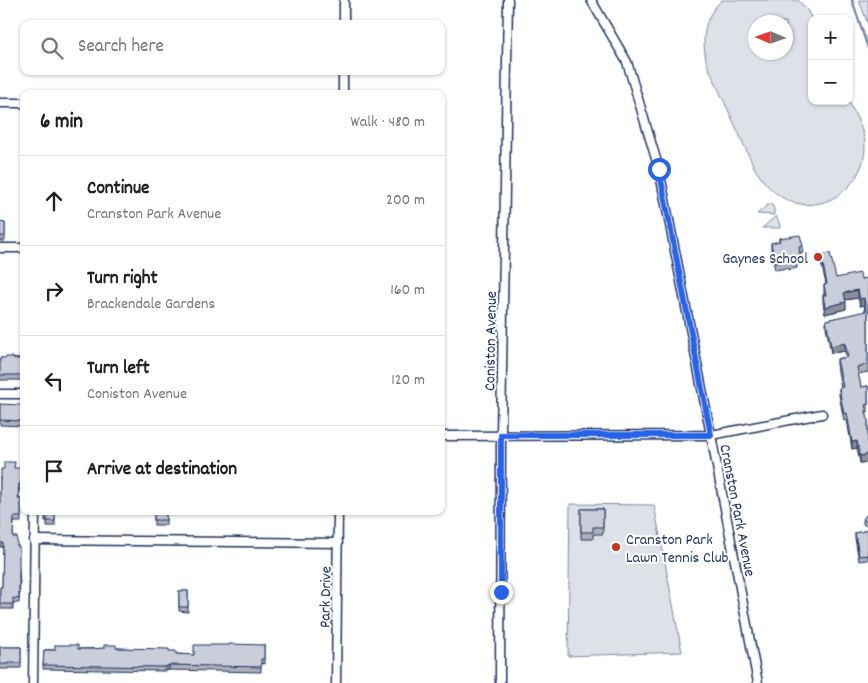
<!DOCTYPE html>
<html lang="en">
<head>
<meta charset="utf-8">
<style>
	:root { --surface:#fff; --page:#f6f6f6; --text:#202124; --muted:#757577; --line:#e0e0e0 }
	body { margin:0; font-family:Dekko,sans-serif; background:var(--page); color:var(--text) }
	.controls { position:absolute; right:15px; top:15px; display:grid; overflow:hidden; border-radius:10px; box-shadow:0 1px 4px #0004 }
	.controls button { width:45px; height:45px; display:grid; place-items:center; padding:0; border:0; border-bottom:1px solid var(--line); background:var(--surface); color:var(--text); font:25px sans-serif }
	.compass { position:absolute; left:748px; top:15px; width:45px; height:45px; border-radius:50%; background:var(--surface); box-shadow:0 1px 4px #0004; rotate:272deg }
	.stop { position:absolute; width:15px; height:15px; margin:-11px; border:4px solid #2563eb; border-radius:50%; background:#fff }
	.stop.end { background:#2563eb; border-color:#fff; box-shadow:0 1px 5px #0008 }
	.list { margin:0; padding:0; list-style:none }
	h2 { display:flex; justify-content:space-between; align-items:center; height:65px; margin:0; padding:0 20px; font-size:21px }
	h2 small { font-size:16px; font-weight:400; color:var(--muted) }
	.list li { display:grid; grid-template-columns:32px 1fr auto; gap:15px; align-items:center; box-sizing:border-box; height:90px; padding:0 20px; border-top:1px solid var(--line) }
	.list b { display:block; font-size:19px; white-space:nowrap }
	.list p { margin:0; font-size:16px; white-space:nowrap; color:var(--muted) }
	.list em { font-size:16px; font-style:normal; color:var(--muted) }
	.icon { flex:none; width:28px; height:28px; fill:none; stroke:currentColor; stroke-width:2; stroke-linecap:round; stroke-linejoin:round }
	.map { position:relative; flex:none; width:868px; height:683px; overflow:hidden }
	.search { position:absolute; background:var(--surface); box-shadow:0 1px 4px #0004; left:20px; top:20px; width:425px; height:55px; display:flex; align-items:center; gap:12px; box-sizing:border-box; padding:0 18px; border-radius:10px; color:var(--muted); font-size:19px }
	.panel { position:absolute; background:var(--surface); box-shadow:0 1px 4px #0004; left:20px; top:90px; width:425px; height:425px; border-radius:10px }
	.map>svg:first-child { display:block }
	.green { fill:#dee1e7; stroke:#7c88a2; fill-rule:evenodd }
	.lines { fill:none; stroke-linecap:round; stroke-linejoin:round }
	.stream { stroke:#77839f; stroke-width:2.5 }
	.street-casing { stroke:#1b2f5e; stroke-width:11 }
	.street { stroke:#fff; stroke-width:8 }
	.wall { fill:#aeb1bb; stroke:#1b2f5e }
	.shaded-wall { fill:#8d9099; stroke:#1b2f5e }
	.building { fill:#caceda; stroke:#1b2f5e }
	.route { stroke:#2563eb; stroke-width:6 }
	.poi-dot { fill:#c8321e; stroke:#fff; stroke-width:2 }
	.labels { text-anchor:middle; stroke-width:4; stroke-linejoin:round; paint-order:stroke }
	.poi-label { font-size:16px; fill:#1b2f5e; stroke:#fff; text-anchor:end }
	.street-label { font-size:16px; fill:#1b2f5e; stroke:#fff }
</style>
</head>
<body>
<div class="map">
<svg width="868" height="683" viewBox="0 0 868 683">
	<rect width="100%" height="100%" fill="#fff"/>
	<filter id="ink" filterUnits="userSpaceOnUse"><feTurbulence type="fractalNoise" baseFrequency=".02" numOctaves="2"/><feDisplacementMap in="SourceGraphic" scale="10" xChannelSelector="R" yChannelSelector="G"/><feConvolveMatrix kernelMatrix="1 2 1 2 8 2 1 2 1" color-interpolation-filters="sRGB"/></filter>
	<g filter="url(#ink)">
		<g class="green">
			<path d="M722,0H798L807,10L812,19V101H849C854,113 865,132 865,145C866,182 829,214 792,202C775,196 764,183 755,169L707,64C701,40 703,17 722,0ZM756,22H786V52H756Z"/>
			<path d="M859,0H868V25Z"/>
			<path d="M770,203L774,208V215L757,214Z"/>
			<path d="M776,216L779,222L780,228H762Z"/>
			<path d="M570,504L654,505L682,652L568,656Z"/>
		</g>
		<g class="lines">
			<path class="stream" d="M852,0L868,48"/>
			<g class="street-casing">
				<g id="street">
					<path d="M591,0L627,62L659,169L711,435L758,683"/>
					<path d="M344,24V0"/>
					<path d="M343,94V71"/>
					<path d="M0,103H24"/>
					<path d="M0,248H24"/>
					<path d="M0,394H24"/>
					<path d="M441,436L711,435L822,414"/>
					<path d="M34,540L338,543"/>
					<path d="M33,683L35,511"/>
					<path d="M336,683L338,511"/>
					<path d="M500,683L501,435L508,0"/>
				</g>
			</g>
			<use href="#street" class="street"/>
		</g>
		<g class="wall">
			<path d="M0,222L5,223V241H0Z"/>
			<path d="M779,238L803,246V253L800,254V263H797V268L788,270V268L775,270L771,250V243L779,242Z"/>
			<path d="M821,255L836,278L861,279L868,278V372L858,374L861,387L868,386V412H866L868,422V462L860,463L857,448L852,449L847,420L844,421L839,395V388H841L837,366V359L846,357L845,351L831,353L826,327V320L865,312L864,305L860,306L858,298L845,300L846,309L825,314L823,303V295H824V285L826,284L821,263Z"/>
			<path d="M0,358L24,359V380H0Z"/>
			<path d="M0,404L24,411V426L0,425Z"/>
			<path d="M21,468V489H19V499H21V522H14L13,537L17,546L20,583L19,603H13V609H0V587H2L3,547H0V478Z"/>
			<path d="M581,509H603V534H593V539H581Z"/>
			<path d="M45,511H55V526H47V521H45Z"/>
			<rect x="154" y="511" width="12" height="14"/>
			<path d="M868,513V527L863,524V519Z"/>
			<path d="M868,530V560L859,561L855,538V533Z"/>
			<path d="M179,591H188V612L179,611Z"/>
			<path d="M264,645V664L261,663V672L169,670L165,671L43,669L44,650L78,649L116,648L169,651L176,654L194,655Z"/>
			<path d="M0,647H21V668H8V669H0Z"/>
		</g>
		<g class="shaded-wall">
			<path d="M858,290V298L844,300V293Z"/>
			<path d="M864,298V305L860,306V299Z"/>
			<path d="M846,302V309L825,314V307Z"/>
			<path d="M845,343V351L831,353V346Z"/>
			<path d="M857,441V448L852,449V442Z"/>
			<path d="M868,454V462L860,463V456Z"/>
			<path d="M169,665V670L165,671V667Z"/>
		</g>
		<g class="building">
			<path d="M0,222L5,223V236H0Z"/>
			<path d="M800,235L803,246L799,247L800,255L797,256V261L788,262V260L775,263L771,243L780,241L779,238Z"/>
			<path d="M830,253L836,278L860,273L861,279L868,278V365L857,367L861,387L868,386V404L865,405L868,421V454L860,456L857,441L852,442L847,413L844,414L839,388L843,387L837,359L848,357L845,343L831,346L826,320L866,311L864,298L860,299L858,290L844,293L846,302L825,307L823,295H826L824,285L827,284L821,255Z"/>
			<path d="M6,357H13V359H24V375H0V358H6Z"/>
			<path d="M0,404L22,405V411H24V421L0,420Z"/>
			<path d="M4,462H15L14,468H21V484H19L18,499H21V517H14L13,537H17V546H19V599L13,598V604H0V587H2L3,543H0V478H1V469H4Z"/>
			<path d="M581,509H603V527H593V532H581Z"/>
			<path d="M45,511H55V521H47V516H45Z"/>
			<rect x="154" y="511" width="12" height="9"/>
			<path d="M868,513V522L863,519Z"/>
			<path d="M868,530V555L859,556L855,533Z"/>
			<rect x="179" y="591" width="9" height="16"/>
			<path d="M229,644L264,645V659H261V667L169,665L165,667L43,665L44,650H55V645H78V649H92L104,648V645H116V648L169,649V651H176V654L194,655V645H229Z"/>
			<path d="M0,647H21V663H8V664H0Z"/>
		</g>
	</g>
	<g class="lines" filter="url(#ink)">
		<path class="route" d="M501,592V435H711L659,169"/>
	</g>
	<g class="poi-dot">
		<circle cx="818" cy="257" r="5"/>
		<circle cx="616" cy="547" r="5"/>
	</g>
	<g class="labels">
		<g class="poi-label">
			<text x="808" y="263">Gaynes School</text>
			<text x="626" y="544" text-anchor="start">Cranston Park<tspan x="626" dy="18">Lawn Tennis Club</tspan></text>
		</g>
		<g class="street-label">
			<text transform="translate(489 341) rotate(-89)" y="6">Coniston Avenue</text>
			<text transform="translate(739 510) rotate(79)" y="6">Cranston Park Avenue</text>
			<text transform="translate(324 597) rotate(-89)" y="6">Park Drive</text>
		</g>
	</g>
</svg>
<div class="controls">
<button>+</button>
<button>−</button>
</div>
<svg class="compass" viewBox="-18 -18 36 36"><path d="M0-13l5 13h-10z" fill="#e53935"/><path d="M0 13l5-13h-10z" fill="#757577"/></svg>
<div class="stop" style="left:659px;top:169px"></div>
<div class="stop end" style="left:501px;top:592px"></div>
<div class="search"><svg class="icon" aria-label="search" viewBox="0 0 24 24"><circle cx="10" cy="10" r="6"/><path d="M15 15l6 6"/></svg>Search here</div>
<section class="panel">
<h2>6 min<small>Walk · 480 m</small></h2>
<ul class="list">
<li><svg class="icon" aria-label="ahead" viewBox="0 0 24 24"><path d="M12 20V5M6 11l6-6 6 6"/></svg><div><b>Continue</b><p>Cranston Park Avenue</p></div><em>200 m</em></li>
<li><svg class="icon" aria-label="right" viewBox="0 0 24 24"><path d="M7 20v-9h11M14 6l5 5-5 5"/></svg><div><b>Turn right</b><p>Brackendale Gardens</p></div><em>160 m</em></li>
<li><svg class="icon" aria-label="left" viewBox="0 0 24 24"><path d="M17 20v-9H6M10 6l-5 5 5 5"/></svg><div><b>Turn left</b><p>Coniston Avenue</p></div><em>120 m</em></li>
<li><svg class="icon" aria-label="arrive" viewBox="0 0 24 24"><path d="M6 21V4h12l-3 4 3 4H6"/></svg><div><b>Arrive at destination</b></div></li>
</ul>
</section>
</div>
</body>
</html>
